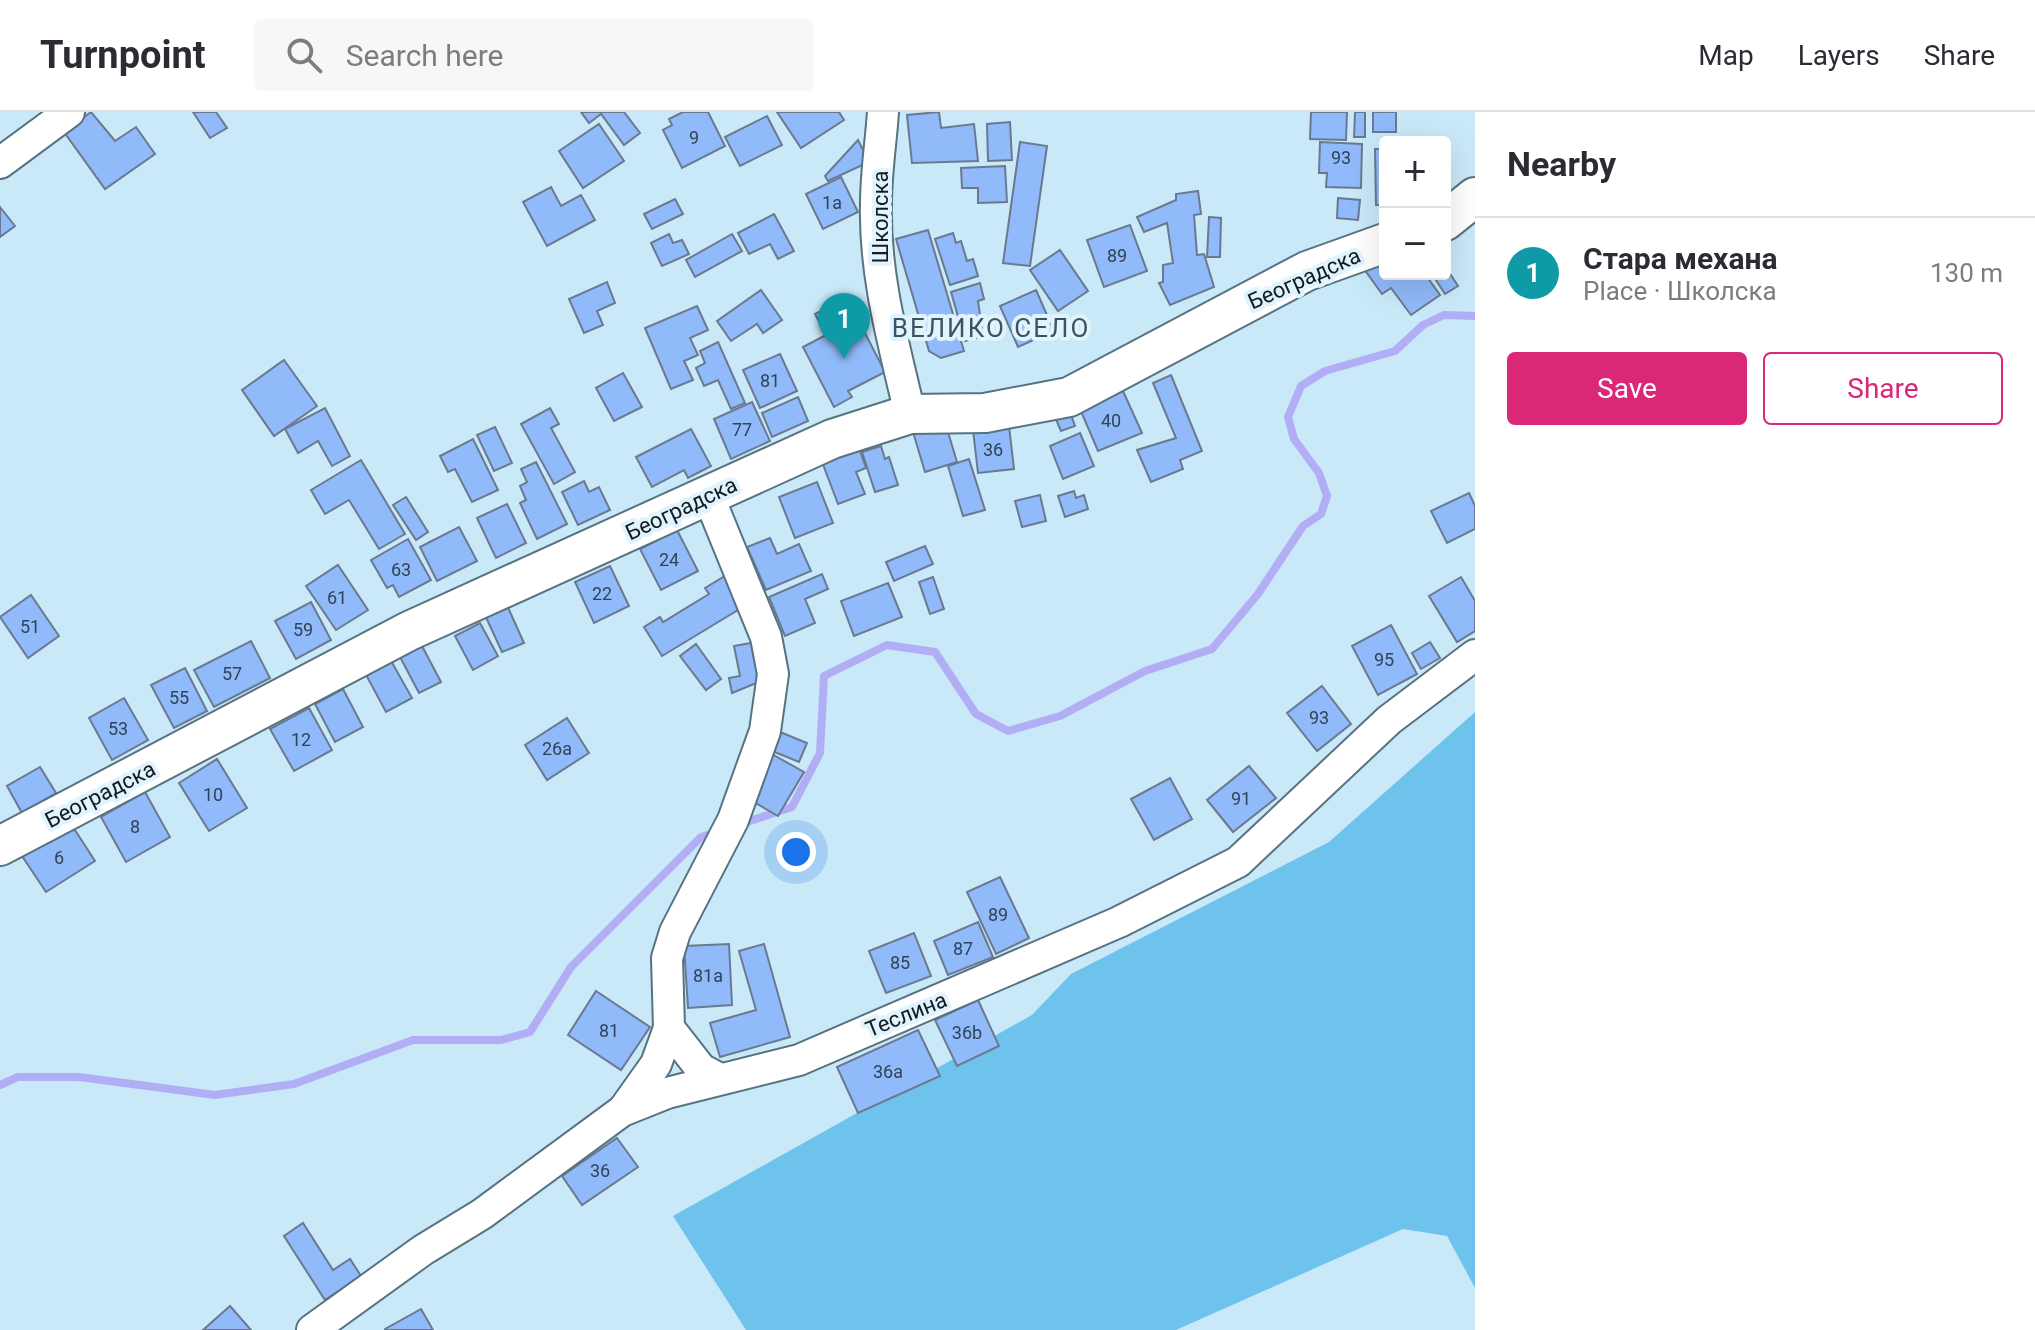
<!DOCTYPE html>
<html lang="en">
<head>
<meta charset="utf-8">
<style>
	:root { --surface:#fff; --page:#f7f7f7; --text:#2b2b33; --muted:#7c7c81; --line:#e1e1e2; --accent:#db2777 }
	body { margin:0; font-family:Roboto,sans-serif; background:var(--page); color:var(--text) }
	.controls { position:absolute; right:24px; top:24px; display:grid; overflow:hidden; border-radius:8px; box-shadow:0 8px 32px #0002 }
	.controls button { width:72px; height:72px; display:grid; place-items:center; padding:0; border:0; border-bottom:2px solid var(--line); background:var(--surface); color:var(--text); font:40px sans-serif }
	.you { position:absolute; left:796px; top:740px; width:28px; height:28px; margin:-20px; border:6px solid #fff; border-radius:50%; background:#1a73e8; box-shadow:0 0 0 12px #1a73e833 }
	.badge { display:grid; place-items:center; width:52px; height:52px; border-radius:50%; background:var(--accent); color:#fff; font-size:26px; font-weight:700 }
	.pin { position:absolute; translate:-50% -66px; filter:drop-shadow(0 2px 4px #0008) }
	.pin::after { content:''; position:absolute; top:42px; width:28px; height:24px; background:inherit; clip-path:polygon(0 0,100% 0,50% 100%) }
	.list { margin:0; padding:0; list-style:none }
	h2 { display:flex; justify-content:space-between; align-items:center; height:104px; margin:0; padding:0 32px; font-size:34px }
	h2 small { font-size:26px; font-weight:400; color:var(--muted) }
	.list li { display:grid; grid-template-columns:52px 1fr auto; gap:24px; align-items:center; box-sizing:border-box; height:112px; padding:0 32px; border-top:2px solid var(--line) }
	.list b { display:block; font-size:30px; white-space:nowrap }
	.list p { margin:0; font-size:26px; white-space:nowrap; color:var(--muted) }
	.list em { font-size:26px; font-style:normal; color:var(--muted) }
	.actions { display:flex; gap:16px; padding:24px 32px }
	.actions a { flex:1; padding:18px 0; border:2px solid var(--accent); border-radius:8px; text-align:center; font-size:28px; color:var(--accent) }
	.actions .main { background:var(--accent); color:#fff }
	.icon { flex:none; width:44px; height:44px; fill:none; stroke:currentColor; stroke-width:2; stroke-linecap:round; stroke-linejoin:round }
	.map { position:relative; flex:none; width:1475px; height:1218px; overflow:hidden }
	header { display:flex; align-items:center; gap:48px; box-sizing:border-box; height:112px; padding:0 40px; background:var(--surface); border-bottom:2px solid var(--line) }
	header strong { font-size:38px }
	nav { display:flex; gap:44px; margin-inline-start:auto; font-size:28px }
	.search { width:560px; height:72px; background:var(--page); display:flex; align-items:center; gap:20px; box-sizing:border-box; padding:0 28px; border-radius:8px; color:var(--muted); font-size:30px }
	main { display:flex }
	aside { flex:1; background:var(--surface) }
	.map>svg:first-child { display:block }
	.green { fill:#6ec3ec }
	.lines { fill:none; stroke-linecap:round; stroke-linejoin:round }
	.stream { stroke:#b2aef6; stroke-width:8 }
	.building { fill:#90baf9; stroke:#6a7990; stroke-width:2 }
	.minor-casing { stroke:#577382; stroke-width:34 }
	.tertiary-casing { stroke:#577382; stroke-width:42 }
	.minor { stroke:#fff; stroke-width:30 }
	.tertiary { stroke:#fff; stroke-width:38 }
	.labels { text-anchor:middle; stroke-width:8; stroke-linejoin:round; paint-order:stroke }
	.number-label { font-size:18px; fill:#304458 }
	.street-label { font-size:22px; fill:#101c22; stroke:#e1f3fd }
	.quarter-label { font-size:26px; letter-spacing:2px; fill:#395462; stroke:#e1f3fd }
</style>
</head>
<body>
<header>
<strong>Turnpoint</strong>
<div class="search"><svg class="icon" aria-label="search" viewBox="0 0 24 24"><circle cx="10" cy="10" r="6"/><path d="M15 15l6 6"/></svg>Search here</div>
<nav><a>Map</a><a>Layers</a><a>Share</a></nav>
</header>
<main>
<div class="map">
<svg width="1475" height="1218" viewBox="0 0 1475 1218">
	<rect width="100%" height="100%" fill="#c9e8f8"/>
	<path class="green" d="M1475,600V1176L1447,1124L1403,1117L1176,1218H746L673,1104L1032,903L1071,862L1329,730Z"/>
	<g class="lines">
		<g class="stream">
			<path d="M741,712L792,695L820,641L824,564L887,533L935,540L976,602L1008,619L1060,604L1145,559L1212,537L1258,482L1303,414L1321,402L1327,384L1319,361L1294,327L1288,305L1301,274L1325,259L1395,239L1423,213L1444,203L1475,204"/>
			<path d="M0,973L18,965H79L215,983L294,972L413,928H501L530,920L571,855L701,725L717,720"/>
		</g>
	</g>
	<g class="building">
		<path d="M91,0L115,29L136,15L155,42L105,77L64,20Z"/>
		<path d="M193,0H216L227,16L210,26Z"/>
		<path d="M581,0H624L640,21L624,33L601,2L589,11Z"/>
		<path d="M683,0H708L725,34L682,56L663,18L672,13L669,7Z"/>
		<path d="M777,0H839L844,8L801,36Z"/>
		<path d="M939,0L941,16L974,12L978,49L912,51L907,3Z"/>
		<path d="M1311,0H1347L1346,28L1310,27Z"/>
		<path d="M1355,0H1365V25H1354Z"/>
		<rect x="1373" y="0" width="23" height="20"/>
		<path d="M767,4L782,33L740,54L725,25Z"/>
		<path d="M1010,10L1012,48L988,49L987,12Z"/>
		<path d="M599,12L624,49L583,76L559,39Z"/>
		<path d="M858,28L869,50L828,69L825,64Z"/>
		<path d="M1020,30L1047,34L1030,154L1003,151Z"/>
		<path d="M1320,30L1362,32L1361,76L1326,75L1327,61H1319Z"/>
		<path d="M1375,37H1385V93H1376Z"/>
		<path d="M1005,54L1007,90L978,91V76H962L961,56Z"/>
		<path d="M841,65L858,100L823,117L806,82Z"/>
		<path d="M551,75L561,94L581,83L595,108L547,134L523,90Z"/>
		<path d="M1198,79L1201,102L1194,103L1197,143L1204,142L1214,175L1170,193L1159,171L1163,170V153L1173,151L1167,111L1144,120L1137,105L1176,88V82Z"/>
		<path d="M1338,86L1360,88L1358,108L1337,106Z"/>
		<path d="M675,87L683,102L652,117L644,102Z"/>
		<path d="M0,95L15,114L0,125Z"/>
		<path d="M774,102L794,139L778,147L770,132L749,142L738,121Z"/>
		<path d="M1209,105L1221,106L1220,145H1207Z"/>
		<path d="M1130,113L1147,159L1104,175L1087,128Z"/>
		<path d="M928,118L964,239L941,246L929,239L896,127Z"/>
		<path d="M953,121L956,131L961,129L967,149L973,147L978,164L950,173L935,127Z"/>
		<path d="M669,122L673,131L682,128L689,142L662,154L651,131Z"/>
		<path d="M732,122L742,139L695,165L686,148Z"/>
		<path d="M1060,138L1088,179L1058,199L1030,158Z"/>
		<path d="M1377,147L1385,155V162H1425L1440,183L1411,203L1391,176L1382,182L1364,157Z"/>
		<path d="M1445,154L1458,174L1445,182L1432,162H1445Z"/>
		<path d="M607,170L615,191L597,199L603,213L584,221L569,187Z"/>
		<path d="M980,171L984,187L978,189L983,224L965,229L951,180Z"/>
		<path d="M761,178L782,208L763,221L757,212L731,229L717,209Z"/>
		<path d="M1036,178L1054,219L1018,235L1000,194Z"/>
		<path d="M847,186L885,260L848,279L852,285L834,295L803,235L826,223L815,202Z"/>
		<path d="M697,194L708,218L690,226L698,243L684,249L693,268L671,277L645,216Z"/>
		<path d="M718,230L745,291L731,297L718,268L704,274L696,256L705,251L700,239Z"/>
		<path d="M780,242L797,279L760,296L743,258Z"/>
		<path d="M284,248L317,294L274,324L242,278Z"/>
		<path d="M623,261L642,295L614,309L596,276Z"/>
		<path d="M1171,263L1202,339L1180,348L1183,357L1151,370L1137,338L1176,326L1153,271Z"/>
		<path d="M1123,279L1142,321L1098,339L1080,297Z"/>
		<path d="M798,285L808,309L772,325L762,301Z"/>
		<path d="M752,290L770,329L731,347L714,307Z"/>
		<path d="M325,296L350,344L332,354L318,329L298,341L285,317Z"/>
		<path d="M550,296L559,312L551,316L575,360L554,372L521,312Z"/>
		<path d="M1070,300L1075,314L1061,319L1055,305Z"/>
		<path d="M945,310L957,350L925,360L913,320Z"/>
		<path d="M1009,314L1014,357L978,361L973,318Z"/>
		<path d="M495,315L512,351L494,359L477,323Z"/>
		<path d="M691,317L711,354L688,366L684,358L652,375L636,345Z"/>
		<path d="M1080,321L1094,354L1063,367L1050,334Z"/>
		<path d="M473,327L498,378L472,390L455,357L448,360L440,344Z"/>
		<path d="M858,333L866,356L856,360L865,382L838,392L821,347Z"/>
		<path d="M881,334L885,347L889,345L898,373L875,380L862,340Z"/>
		<path d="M969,347L985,398L963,404L948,354Z"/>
		<path d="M361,348L405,422L379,437L349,388L325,402L311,378Z"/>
		<path d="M536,350L567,412L537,427L520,391L526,388L520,374L527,370L521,357Z"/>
		<path d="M584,369L589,380L599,375L610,398L578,413L562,380Z"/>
		<path d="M817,370L833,411L795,426L779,385Z"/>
		<path d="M1074,379L1076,386L1084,383L1088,397L1065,405L1058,384Z"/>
		<path d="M1469,381L1475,394V417L1447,431L1431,399Z"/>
		<path d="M1040,383L1046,409L1022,415L1015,389Z"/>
		<path d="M406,385L428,420L416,428L393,393Z"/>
		<path d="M507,392L526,431L496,446L477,406Z"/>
		<path d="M459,415L477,449L437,469L420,435Z"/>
		<path d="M677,418L698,459L661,478L640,437Z"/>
		<path d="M770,426L777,442L799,432L811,459L766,478L747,435Z"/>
		<path d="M408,427L431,468L399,485L393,473L387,476L371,448Z"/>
		<path d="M925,434L933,452L894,469L886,450Z"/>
		<path d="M338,453L368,498L336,518L306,474Z"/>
		<path d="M610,454L629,494L594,511L575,470Z"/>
		<path d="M822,462L828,477L805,487L815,511L785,524L769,485Z"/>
		<path d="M725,464L743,495L662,544L644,515L660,505L663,510L709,482L705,476Z"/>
		<path d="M933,465L944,497L930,502L919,470Z"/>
		<path d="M1461,465L1475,489V519L1457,530L1429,484Z"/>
		<path d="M888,471L902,505L854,524L841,489Z"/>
		<path d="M31,483L59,524L28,546L0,505Z"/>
		<path d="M311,490L331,528L296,547L275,509Z"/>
		<path d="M506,491L524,531L502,540L484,501Z"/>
		<path d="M480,511L498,544L473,558L455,524Z"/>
		<path d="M1391,513L1417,562L1378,583L1352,534Z"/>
		<path d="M251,529L270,566L214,595L194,558Z"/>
		<path d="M1430,530L1440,546L1421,557L1412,541Z"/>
		<path d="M751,531L759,570L732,581L729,566L740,564L734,534Z"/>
		<path d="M696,532L721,567L706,578L680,544Z"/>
		<path d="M422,534L441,570L419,581L400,545Z"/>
		<path d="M390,547L412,586L386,600L365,561Z"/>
		<path d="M185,556L207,599L174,616L151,573Z"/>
		<path d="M1322,574L1351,612L1317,639L1287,601Z"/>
		<path d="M343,577L363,615L335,630L315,592Z"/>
		<path d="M124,586L148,628L112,648L89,606Z"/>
		<path d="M309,596L332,638L294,659L270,617Z"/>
		<path d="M567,606L589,641L547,668L525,633Z"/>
		<path d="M780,620L807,631L799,650L772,639Z"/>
		<path d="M770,641L804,660L778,704L745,685Z"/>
		<path d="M217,647L247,696L209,719L179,671Z"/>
		<path d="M1249,654L1276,686L1233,720L1207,688Z"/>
		<path d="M40,655L56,681L22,701L7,674Z"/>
		<path d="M1170,666L1192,707L1154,728L1131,687Z"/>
		<path d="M145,680L170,725L126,750L101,705Z"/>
		<path d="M71,712L95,749L46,780L22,744Z"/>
		<path d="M1000,765L1029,826L996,842L967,780Z"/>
		<path d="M978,810L993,845L948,863L934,829Z"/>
		<path d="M914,821L931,864L886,881L869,839Z"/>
		<path d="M729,832L732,893L688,896L684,834Z"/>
		<path d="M764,832L790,925L720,945L710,911L756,898L739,839Z"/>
		<path d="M596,879L650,915L621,958L568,923Z"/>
		<path d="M978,888L999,934L957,954L935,908Z"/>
		<path d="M918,918L940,964L858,1001L837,955Z"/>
		<path d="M617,1026L638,1055L582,1093L562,1064Z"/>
		<path d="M303,1111L333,1158L350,1147L361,1164L325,1188L284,1124Z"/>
		<path d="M230,1194L251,1218H203Z"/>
		<path d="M421,1197L433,1218H385V1217Z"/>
	</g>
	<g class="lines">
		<g class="minor-casing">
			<g id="minor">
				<path d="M883,0C881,30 876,61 876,91C874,163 894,233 910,302"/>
				<path d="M0,51L69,0"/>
				<path d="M708,383L766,525L773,562L765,619L733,708L675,820L667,846L669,916L701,957L720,967"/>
				<path d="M624,997L656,952L669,916"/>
				<path d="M312,1218L423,1138L482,1102L622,999L667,981L799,948L1119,810L1238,750L1389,608L1475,543"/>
			</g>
		</g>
		<g class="tertiary-casing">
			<g id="tertiary">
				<path d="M1445,109L1475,85"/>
				<path d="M0,734L409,519L832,327L910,302L985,301L1069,285L1307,159L1385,131"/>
			</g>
		</g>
		<use href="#minor" class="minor"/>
		<use href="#tertiary" class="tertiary"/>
	</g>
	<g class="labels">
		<g class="number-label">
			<text x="694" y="32">9</text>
			<text x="1341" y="52">93</text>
			<text x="832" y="97">1a</text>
			<text x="1117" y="150">89</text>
			<text x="770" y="275">81</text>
			<text x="1111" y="315">40</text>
			<text x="742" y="324">77</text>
			<text x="993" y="344">36</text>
			<text x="669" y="454">24</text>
			<text x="401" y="464">63</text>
			<text x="602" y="488">22</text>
			<text x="337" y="492">61</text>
			<text x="30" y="521">51</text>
			<text x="303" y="524">59</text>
			<text x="1384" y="554">95</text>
			<text x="232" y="568">57</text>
			<text x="179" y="592">55</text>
			<text x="1319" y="612">93</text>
			<text x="118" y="623">53</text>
			<text x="301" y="634">12</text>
			<text x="557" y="643">26a</text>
			<text x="213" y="689">10</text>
			<text x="1241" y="693">91</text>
			<text x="135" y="721">8</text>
			<text x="59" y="752">6</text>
			<text x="998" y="809">89</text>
			<text x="963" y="843">87</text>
			<text x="900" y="857">85</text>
			<text x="708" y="870">81a</text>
			<text x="609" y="925">81</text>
			<text x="967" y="927">36b</text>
			<text x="888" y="966">36a</text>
			<text x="600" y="1065">36</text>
		</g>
		<g class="street-label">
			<text transform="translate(880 105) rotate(-90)" y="8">Школска</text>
			<text transform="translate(1304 166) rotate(-24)" y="8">Београдска</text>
			<text transform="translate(681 396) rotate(-25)" y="8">Београдска</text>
			<text transform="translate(100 682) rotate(-27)" y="8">Београдска</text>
			<text transform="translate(906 902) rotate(-22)" y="8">Теслина</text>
		</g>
		<g class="quarter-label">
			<text x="991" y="225">ВЕЛИКО СЕЛО</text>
		</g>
	</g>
</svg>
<div class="controls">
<button>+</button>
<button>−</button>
</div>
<div class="you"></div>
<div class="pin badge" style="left:844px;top:247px;background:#0f9aa8">1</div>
</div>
<aside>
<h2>Nearby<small></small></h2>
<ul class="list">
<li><span class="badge" style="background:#0f9aa8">1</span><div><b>Стара механа</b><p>Place · Школска</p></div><em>130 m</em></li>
</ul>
<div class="actions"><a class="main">Save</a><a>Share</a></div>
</aside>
</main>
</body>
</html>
